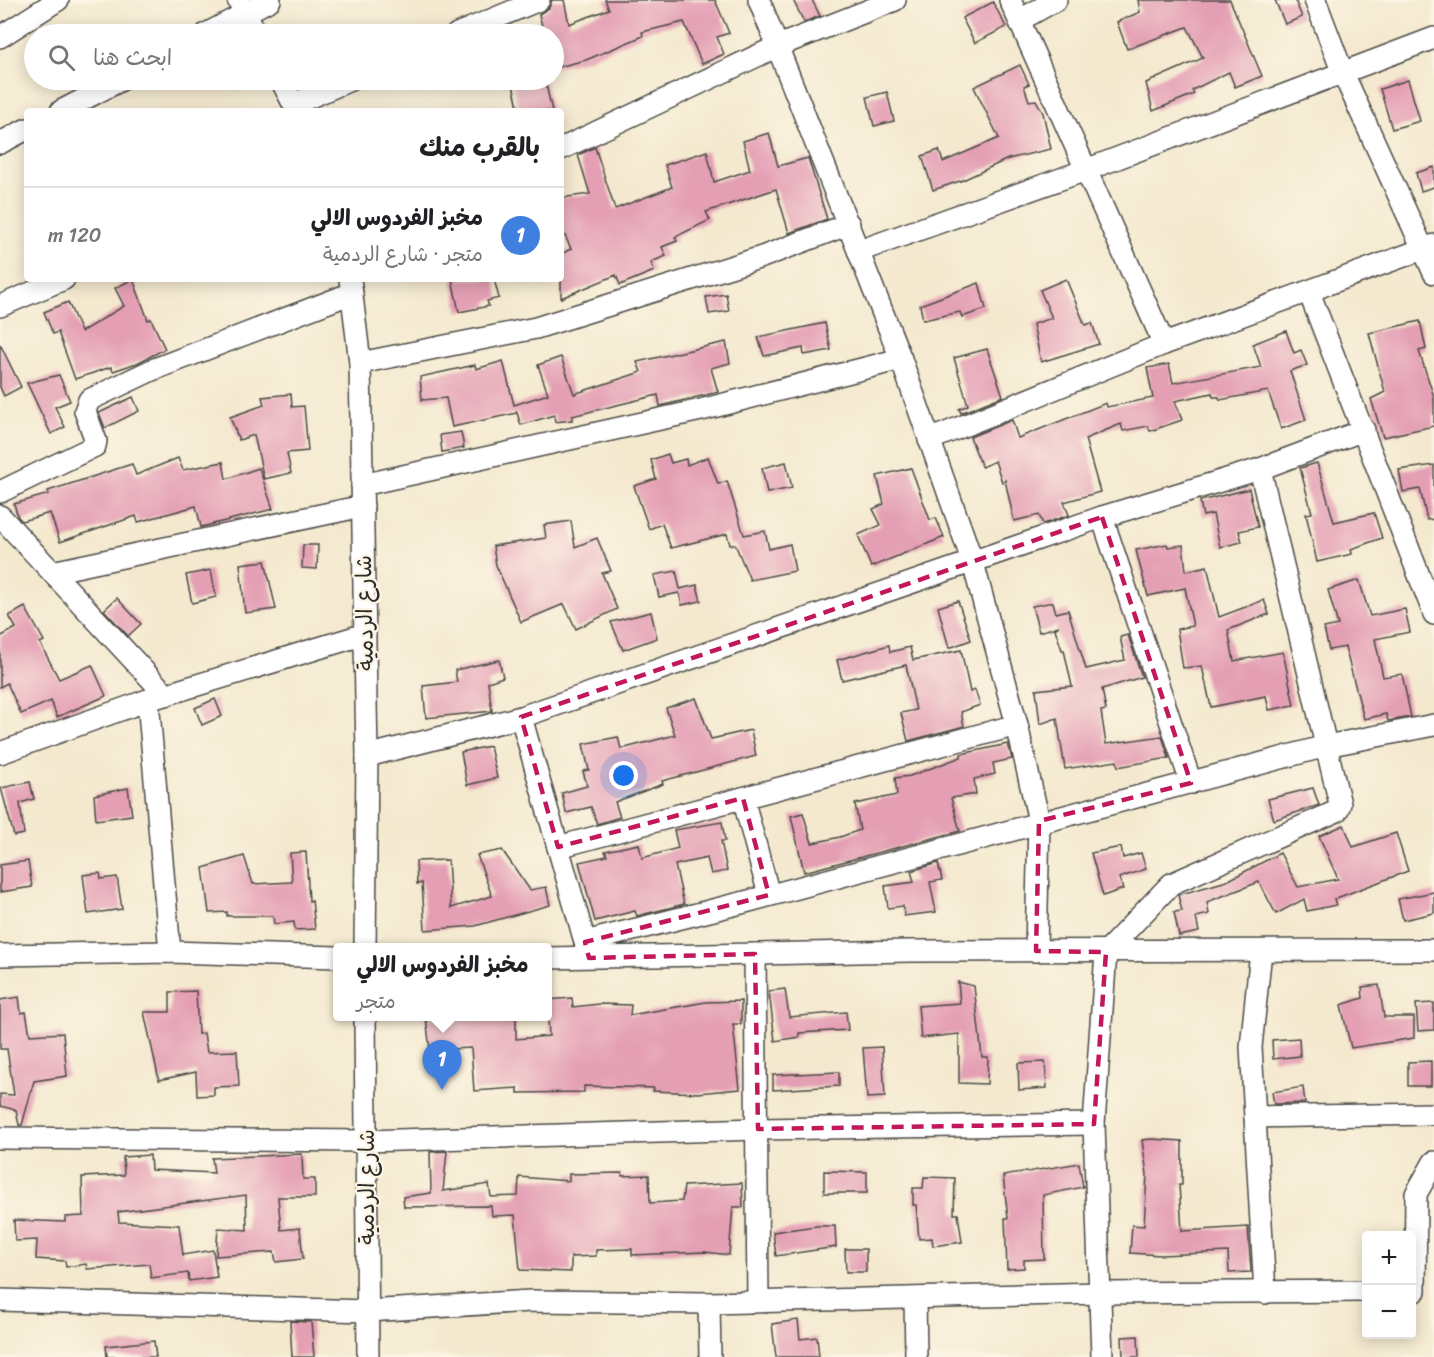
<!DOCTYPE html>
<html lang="ar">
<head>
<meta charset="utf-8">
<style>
	:root { --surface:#fff; --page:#f2f2f2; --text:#202124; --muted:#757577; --line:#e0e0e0; --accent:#ea580c }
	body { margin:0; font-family:Sriracha,"Playpen Sans Arabic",sans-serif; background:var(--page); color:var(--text); direction:rtl }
	.controls { position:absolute; right:18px; bottom:18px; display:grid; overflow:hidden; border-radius:6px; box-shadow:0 3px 15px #0003 }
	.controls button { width:54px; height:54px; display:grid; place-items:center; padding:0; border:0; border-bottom:2px solid var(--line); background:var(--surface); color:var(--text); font:30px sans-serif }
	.you { position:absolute; left:624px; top:776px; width:21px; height:21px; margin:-15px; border:4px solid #fff; border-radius:50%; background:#1a73e8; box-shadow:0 0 0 9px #1a73e833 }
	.badge { display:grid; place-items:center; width:39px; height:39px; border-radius:50%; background:var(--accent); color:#fff; font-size:20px; font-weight:700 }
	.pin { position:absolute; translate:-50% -50px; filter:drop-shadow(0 2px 3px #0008) }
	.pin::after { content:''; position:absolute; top:32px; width:21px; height:18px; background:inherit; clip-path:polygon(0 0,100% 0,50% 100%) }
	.popup { position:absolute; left:333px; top:943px; width:219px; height:78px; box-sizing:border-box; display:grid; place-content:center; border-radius:6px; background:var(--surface); filter:drop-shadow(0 2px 4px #0005); font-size:20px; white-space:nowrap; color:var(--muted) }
	.popup b { font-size:22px; color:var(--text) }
	.popup::after { content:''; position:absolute; left:50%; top:100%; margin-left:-12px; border:12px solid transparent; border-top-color:var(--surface) }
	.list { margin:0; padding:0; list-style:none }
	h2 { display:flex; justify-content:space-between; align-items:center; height:78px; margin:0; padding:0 24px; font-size:26px }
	h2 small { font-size:20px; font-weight:400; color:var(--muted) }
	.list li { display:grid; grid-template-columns:39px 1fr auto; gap:18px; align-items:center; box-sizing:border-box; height:96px; padding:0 24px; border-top:2px solid var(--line) }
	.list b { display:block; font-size:22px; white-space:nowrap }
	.list p { margin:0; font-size:20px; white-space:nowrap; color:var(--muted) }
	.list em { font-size:20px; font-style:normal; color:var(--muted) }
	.icon { flex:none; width:33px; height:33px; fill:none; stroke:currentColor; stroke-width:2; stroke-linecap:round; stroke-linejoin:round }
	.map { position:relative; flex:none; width:1434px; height:1357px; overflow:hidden; direction:ltr }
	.search { position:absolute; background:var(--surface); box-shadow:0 3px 15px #0003; left:24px; top:24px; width:540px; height:66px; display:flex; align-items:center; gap:15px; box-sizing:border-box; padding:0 21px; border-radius:33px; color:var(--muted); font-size:22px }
	.panel { position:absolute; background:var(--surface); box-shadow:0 3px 15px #0003; left:24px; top:108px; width:540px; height:174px; border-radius:6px; direction:rtl }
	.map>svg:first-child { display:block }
	.building { fill:#e49fb4 }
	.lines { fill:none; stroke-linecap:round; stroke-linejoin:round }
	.minor-casing { stroke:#494844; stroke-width:24 }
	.minor { stroke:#fff; stroke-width:21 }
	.marked { fill:none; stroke:#c2185b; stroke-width:4.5; stroke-dasharray:12 8; stroke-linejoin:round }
	.labels { text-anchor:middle; stroke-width:4.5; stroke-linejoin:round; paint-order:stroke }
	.street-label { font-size:22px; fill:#2b2b2b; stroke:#fcf5e5 }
</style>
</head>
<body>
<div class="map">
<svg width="1434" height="1357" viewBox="0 0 1434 1357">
	<rect width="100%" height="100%" fill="#fcf5e5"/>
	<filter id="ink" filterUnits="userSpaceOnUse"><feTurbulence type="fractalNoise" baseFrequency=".0167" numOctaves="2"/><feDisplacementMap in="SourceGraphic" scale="12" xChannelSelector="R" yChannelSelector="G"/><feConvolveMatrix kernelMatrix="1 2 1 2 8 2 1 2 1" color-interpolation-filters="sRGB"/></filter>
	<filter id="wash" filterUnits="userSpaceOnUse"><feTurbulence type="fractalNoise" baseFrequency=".008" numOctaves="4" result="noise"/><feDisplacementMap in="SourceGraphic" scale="24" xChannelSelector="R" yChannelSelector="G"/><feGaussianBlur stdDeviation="1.35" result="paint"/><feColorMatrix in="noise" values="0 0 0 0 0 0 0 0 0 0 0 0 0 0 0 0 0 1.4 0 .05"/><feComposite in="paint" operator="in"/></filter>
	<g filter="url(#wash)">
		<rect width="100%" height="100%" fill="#f4e9cf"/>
		<g id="blocks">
			<g class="building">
				<path d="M552,0H564L569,24L609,9L605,0H715L729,33L717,37L724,54L702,64L684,22L642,32L643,36L586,60L554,68V34H544L539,14L549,8Z"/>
				<path d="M793,0H812L820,16L804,22Z"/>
				<path d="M1138,0H1230L1262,76L1235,87L1229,72L1192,90L1194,94L1153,111L1146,83L1203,58L1187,27L1127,49L1117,22L1140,12Z"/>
				<path d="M1275,0H1295L1302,17L1285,24Z"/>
				<path d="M993,2L1006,27L975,43L962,18Z"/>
				<path d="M1020,65L1029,84L1024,86L1029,101L1036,100L1043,113L1051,149L1008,159L963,180L933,190L922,156L939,150L943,162L999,138L974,87Z"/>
				<path d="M512,80H545L552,111H519Z"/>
				<path d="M1408,80L1420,121L1392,129L1380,89Z"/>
				<path d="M887,92L894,121L874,126L867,97Z"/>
				<path d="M769,133L778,166L808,158L827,219L789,233L776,189L706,212L710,220L675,237L677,241L662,247L666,256L651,262L654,271L620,285L616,275L561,298V254L571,249L561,227V198L590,194L578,155L595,147L615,209L672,187L665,165L707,151L714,182L750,170L743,141Z"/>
				<path d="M1434,167V187L1421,191L1416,173Z"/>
				<path d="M133,279L148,320L151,319L165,349L137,363L113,371L111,367L75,379L58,332L53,334L44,312L68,302L81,332L124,306L115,288Z"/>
				<path d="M452,279H494L499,298L487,301L489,306L459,312Z"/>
				<path d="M1066,279L1085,325L1092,323L1099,344L1041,362L1033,324L1052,318L1040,290Z"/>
				<path d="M979,283L986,309L962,317L960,312L923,320L920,305Z"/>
				<path d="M726,294L729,311L709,314L706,297Z"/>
				<path d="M1420,321L1426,349L1419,351L1434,397V426L1383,437L1371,399L1385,392L1369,333Z"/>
				<path d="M825,323L831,350L804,355L803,348L764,356L758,337Z"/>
				<path d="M1286,331L1294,353L1301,350L1307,365L1290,371L1306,420L1281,429L1268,391L1220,400L1219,397H1213L1212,393L1175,401L1182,420L1150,431L1148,426L1123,431L1121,424L1085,439L1100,492L1064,502L1069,515L1043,524L1039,515L1014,521L1005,480L1002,482L995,461L982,467L970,437L1012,420L1018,438L1106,403L1107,407L1153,398L1147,368L1169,364L1173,383L1261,367L1253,344Z"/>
				<path d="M726,342L730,363L711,368L718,392L660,406L658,395L572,416V420L555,422L554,415L521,425L516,410L517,413L452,427L446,398L422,400L420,377L475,365L476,369L503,361L514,405L548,394L538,365L561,357L574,394L641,372L637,362Z"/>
				<path d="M0,344L21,387L4,396L0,387Z"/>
				<path d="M987,349L1003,396L961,413L959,409L968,405L954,358Z"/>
				<path d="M59,375L70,401L55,407L65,427L51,434L27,383Z"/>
				<path d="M291,394L292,407L304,406L308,451L287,453L291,473L264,479L254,435L239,440L230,417L264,405L262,397Z"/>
				<path d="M133,397L139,411L105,428L99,413Z"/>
				<path d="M461,432L464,448L442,452L440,435Z"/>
				<path d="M668,454L671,463L686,459L687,465L708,457L718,484L727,481L744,535L765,531L769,549L790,544L795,571L750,580L735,544L730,545L727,534L671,548L662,524L649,529L634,486L656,479L651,460Z"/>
				<path d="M178,458L183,470L223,462L226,479L259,468L273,509L201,527L196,506L138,522L136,516L60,542L50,513L22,521L18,517L14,504L49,494L48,491L132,464L136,475Z"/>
				<path d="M786,462L792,488L767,493L762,468Z"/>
				<path d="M1317,463L1334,522L1374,513L1382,538L1351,549L1352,554L1317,562L1306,514L1312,513L1300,468Z"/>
				<path d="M1434,465V519L1427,520L1420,489L1403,492L1399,470Z"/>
				<path d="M911,468L930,520L936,518L944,537L871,567L858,535L881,525L873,509L884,504L877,476Z"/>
				<path d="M1249,489L1258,527L1239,531L1242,542L1220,547L1213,514L1203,516L1200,501Z"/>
				<path d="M571,521L575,547L597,538L611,571L602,573L617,609L576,629L564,604L521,622L496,565L493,546L546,538L544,525Z"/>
				<path d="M1167,544L1168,547L1183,545L1186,571L1207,566L1219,617L1264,600L1269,614L1228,630L1234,661L1283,652L1294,705L1269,710L1266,696L1211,707L1202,666L1183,668L1177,629L1193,626L1185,588L1148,596L1140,566L1136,550Z"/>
				<path d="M303,545H318L317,569L302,568Z"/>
				<path d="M265,561L276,609L245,613L240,564Z"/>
				<path d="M211,570L216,597L192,603L186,575Z"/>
				<path d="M676,571L680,589L697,585L701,601L682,605L679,593L659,597L654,575Z"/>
				<path d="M1359,580L1370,616L1405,609L1410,632L1375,639L1383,677L1402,674L1411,717L1388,721L1386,714L1364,719L1345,647L1329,650L1324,628L1338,625L1328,590Z"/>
				<path d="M117,598L141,624L128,636L104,610Z"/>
				<path d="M958,601L971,640L949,648L938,607Z"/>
				<path d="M1053,602L1056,613L1068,610L1086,669L1125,660L1120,637L1128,635L1142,677L1102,689L1106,710L1101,711L1106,744L1162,736L1169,758L1118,767L1117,761L1065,769L1057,718L1040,724L1036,690L1072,686L1064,650H1062L1055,629L1059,626L1039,632L1032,606Z"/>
				<path d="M25,607L44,641L40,643L59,679L92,665L106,696L57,717L51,701L21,714L7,683L0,687V637L16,628L9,616Z"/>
				<path d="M651,612L657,638L623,650L611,622Z"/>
				<path d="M889,645L890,652L910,647L913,660L961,650L970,692L975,690L980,705L961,712L964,726L908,741L901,713L916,710L906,665L842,680L837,660Z"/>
				<path d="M499,660L503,677L488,682L492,711L426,718L423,686L457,682L455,670Z"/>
				<path d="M696,698L711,739L751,730L756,756L662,781L663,784L615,802L620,817L597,824L591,807L566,813L562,793L587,786L583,771L589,770L583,744L618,737L621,749L675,735L666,708Z"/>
				<path d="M215,699L222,716L202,725L195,708Z"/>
				<path d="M1008,744L1012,759L993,763L995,774L974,779L976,794L951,798L960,831L804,872L791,816L803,813L812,843L840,837L860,830L855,804L897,795L895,778L910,776L961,757V754Z"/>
				<path d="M490,746L497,778L467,785L461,752Z"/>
				<path d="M30,782L34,799L20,803L24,834L14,836L1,788Z"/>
				<path d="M128,788L132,815L96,820L94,795Z"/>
				<path d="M1313,788L1319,805L1274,820L1268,799Z"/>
				<path d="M722,822L725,841H721L727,871L711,874L707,858L675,865L684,904L637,916L635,911L595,921L579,862L607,856L605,851L639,844L642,858L678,848L674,830Z"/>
				<path d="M1344,825L1353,847L1396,833L1408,871L1334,899L1336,905L1307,911L1304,899L1276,914L1259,882L1207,902L1209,914L1196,917L1199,932L1179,936L1174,912L1182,911L1178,895L1227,881L1280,853L1298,887L1338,879L1319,836Z"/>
				<path d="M1121,847L1123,858L1141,853L1146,869L1119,878L1123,889L1103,896L1091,853Z"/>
				<path d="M502,850L530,890L546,887L550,905L475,926L425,930L422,883L417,884L416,861L448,860L451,908L492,896L477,855Z"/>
				<path d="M306,852L309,901L312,900L315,929L295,930L294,922L274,924L273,916H227V912L209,913L203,868L244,856L253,884L292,882L290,853Z"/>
				<path d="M28,861L32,887L0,892V865Z"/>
				<path d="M938,863L942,880L930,882L936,912L904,916L903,906L888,908L885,886L914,882L911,871Z"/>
				<path d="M100,873L101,879L117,877L122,909L88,914L83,875Z"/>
				<path d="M1434,892V913L1403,920L1398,899Z"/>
				<path d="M958,982L974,986L982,1057H988L987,1084L959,1083V1034L921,1038L918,1006L960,1003Z"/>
				<path d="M1379,985L1384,1017H1414V1038L1351,1048L1341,1005L1363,998L1362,987Z"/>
				<path d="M785,989L789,1017L846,1012L848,1030L799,1033V1037L775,1041L769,991Z"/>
				<path d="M196,991L198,1034L204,1033L207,1052L237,1051L239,1086L214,1087V1095L197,1096L196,1072L159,1080L144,1012H170V992Z"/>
				<path d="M19,997L21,1013L26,1012L30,1035L63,1033L67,1076L34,1081L22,1125H19L16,1110L0,1106V1094L14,1095L7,1049H0V1000Z"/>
				<path d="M572,998L573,1007L599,1004L631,1005L630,1015L706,1002L741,1001V1024H733L740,1089L698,1093L653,1091L654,1088L584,1086V1092L518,1093V1088L474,1091L471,1048L430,1050L426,1017H516V1039L549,1036L547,1000Z"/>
				<path d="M1434,1003V1030L1418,1031L1416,1004Z"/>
				<path d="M1299,1038L1300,1056L1273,1059L1272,1040Z"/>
				<path d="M882,1047L885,1097L867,1098L863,1048Z"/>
				<path d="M1431,1061V1086H1408V1062Z"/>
				<path d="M1045,1062L1047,1088L1019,1090L1018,1063Z"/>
				<path d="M839,1072V1086L773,1090V1075Z"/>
				<path d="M1303,1087L1305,1103L1274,1104L1272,1092Z"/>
				<path d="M1152,1139L1182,1141V1185H1179L1182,1231L1248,1227L1251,1272L1229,1273L1228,1252L1161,1255L1130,1253L1132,1225L1144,1226L1147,1174L1142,1140Z"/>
				<path d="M447,1151L443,1191L489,1184L491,1197L518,1196L519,1177L569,1181V1174L622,1173V1176L649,1175L650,1203L682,1201L684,1186L742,1183L743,1207H733L729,1255L705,1252L632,1255V1249L596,1250V1256L571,1257V1272L520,1270L515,1215L492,1216L491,1206L404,1207L403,1197L431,1193L430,1152Z"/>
				<path d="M302,1154L303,1179H315V1197H278L281,1230L300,1228L303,1259L276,1262L274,1252L216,1256L218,1228L247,1230L246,1195L118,1212L119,1222L179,1225L183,1255L213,1250L217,1277L189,1281L188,1273L151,1278L149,1264L87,1269L86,1264L66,1267L65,1261L36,1259L37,1240L15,1241L14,1220L65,1222V1217L83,1216L82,1177L124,1175L123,1157L150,1155L151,1170L214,1173L212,1158Z"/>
				<path d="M1079,1163L1083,1187L1043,1195L1044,1259L1024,1260V1268L1007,1269L1005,1218H1008L1003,1176Z"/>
				<path d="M824,1171L867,1172V1193H824Z"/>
				<path d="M924,1177L955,1178L954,1214H958L962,1242L933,1246L932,1238L919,1239L916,1205H913V1188H923Z"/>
				<path d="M816,1226H835L836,1247L776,1256L773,1232Z"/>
				<path d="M845,1249H866V1272H846Z"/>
				<path d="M798,1320L800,1339L817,1337L819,1357H776L772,1324Z"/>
				<path d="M290,1321L311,1322L314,1357H292Z"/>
				<path d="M1138,1336L1139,1357H1123L1122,1337Z"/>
				<path d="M154,1341L156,1357H107L106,1346Z"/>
			</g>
		</g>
	</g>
	<g filter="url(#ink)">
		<use href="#blocks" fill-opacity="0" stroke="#494844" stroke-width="1.5"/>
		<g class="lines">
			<g class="minor-casing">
				<g id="minor">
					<path d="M238,0L257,34"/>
					<path d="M759,0L901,359L973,563L1017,725L1039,821L1036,951"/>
					<path d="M1010,0L1164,344"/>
					<path d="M1315,0L1342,71L1434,273"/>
					<path d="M1020,20L1056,0"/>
					<path d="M206,34L270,0"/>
					<path d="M457,34L539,0"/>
					<path d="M0,37L58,0"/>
					<path d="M281,80L297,111"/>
					<path d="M294,104L350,80"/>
					<path d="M61,111L121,80"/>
					<path d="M0,143L27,129"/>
					<path d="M561,149L778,46L895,0"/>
					<path d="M859,251L1086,170L1434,38"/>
					<path d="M350,279L360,363L367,756L365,948"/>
					<path d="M1309,292L1434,614"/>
					<path d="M0,306L64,279"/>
					<path d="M360,363L536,328L762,257L849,224"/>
					<path d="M929,440L1164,344L1434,245"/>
					<path d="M362,485L701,410L901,359"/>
					<path d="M0,492L95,446L96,441L85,411L89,400L152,370L352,293"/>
					<path d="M0,516L166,695"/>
					<path d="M1102,517L1191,783"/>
					<path d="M52,572L363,506"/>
					<path d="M148,700L170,952"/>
					<path d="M521,717L589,956"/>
					<path d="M0,753L148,700L365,634"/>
					<path d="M367,756L521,717L1102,517L1260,469L1364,430"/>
					<path d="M743,798L769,895"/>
					<path d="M558,847L1017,725"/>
					<path d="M585,942L745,902L1326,746L1434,725"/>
					<path d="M1261,951L1251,1047L1265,1293"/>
					<path d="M755,954L758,1301"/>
					<path d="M0,955L170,952L337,957"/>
					<path d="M547,958L910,951L1434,950"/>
					<path d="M365,1016L368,1357"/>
					<path d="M1255,1117L1434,1114"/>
					<path d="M0,1138L366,1141L758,1129L1094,1124"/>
					<path d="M1415,1291L1416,1194L1434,1162"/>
					<path d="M915,1299L916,1357"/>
					<path d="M0,1300L367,1311L531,1301L709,1303L1101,1293L1366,1291"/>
					<path d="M709,1303L710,1357"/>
					<path d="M1102,1357L1094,1124L1106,952L1171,884L1337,811L1340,804L1260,469"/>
				</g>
			</g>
			<use href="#minor" class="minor"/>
		</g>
	</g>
	<path class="marked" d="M1102,517L1191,783L1039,821L1036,951L1106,952L1094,1124L758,1129L755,954L589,958L585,942L769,895L743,798L558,847L521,717Z"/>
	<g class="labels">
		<g class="street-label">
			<text transform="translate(364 613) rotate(-91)" y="8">شارع الردمية</text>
			<text transform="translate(366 1187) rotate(-90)" y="8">شارع الردمية</text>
		</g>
	</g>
</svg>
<div class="controls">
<button>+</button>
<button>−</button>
</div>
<div class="you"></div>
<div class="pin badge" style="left:442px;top:1090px;background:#3f7fe0">1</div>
<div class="popup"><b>مخبز الفردوس الالي</b>متجر</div>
<div class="search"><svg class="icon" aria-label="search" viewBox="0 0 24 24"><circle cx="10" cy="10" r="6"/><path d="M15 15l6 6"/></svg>ابحث هنا</div>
<section class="panel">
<h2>بالقرب منك<small></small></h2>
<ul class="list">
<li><span class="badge" style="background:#3f7fe0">1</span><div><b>مخبز الفردوس الالي</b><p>متجر · شارع الردمية</p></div><em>120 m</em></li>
</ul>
</section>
</div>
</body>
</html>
